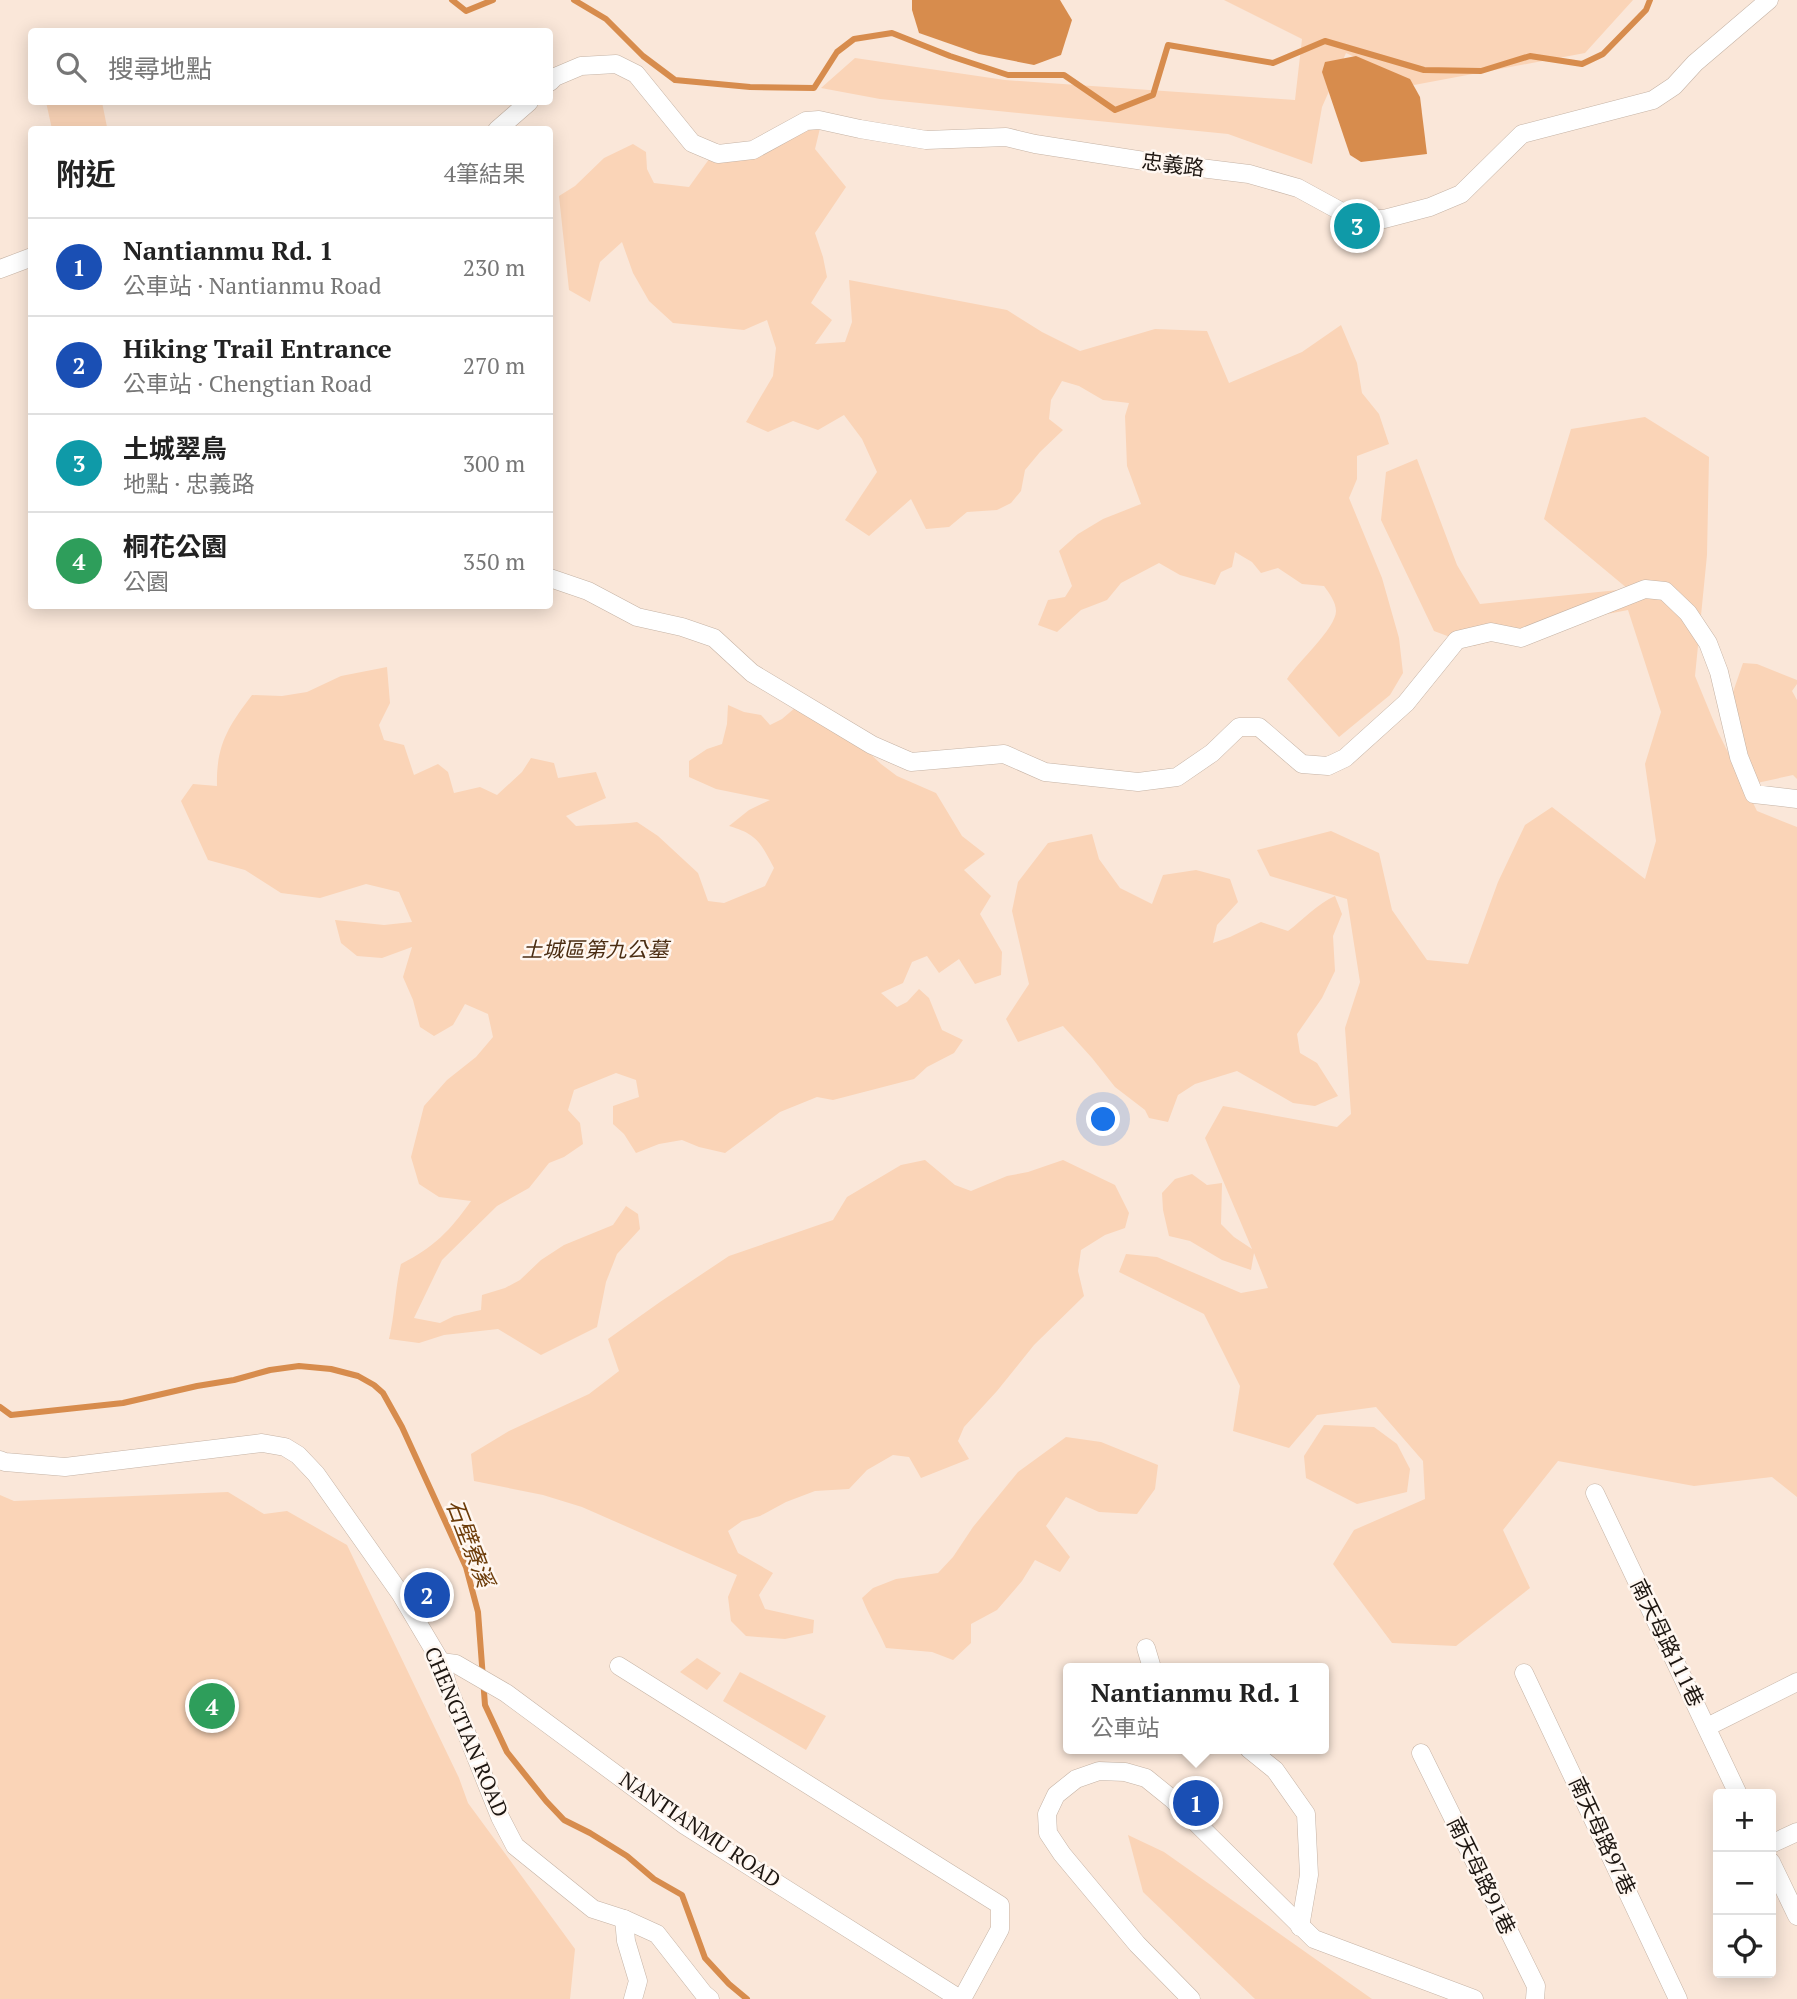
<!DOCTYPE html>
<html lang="zh-TW">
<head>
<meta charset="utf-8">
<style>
	:root { --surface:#fff; --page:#f2f2f2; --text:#222; --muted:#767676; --line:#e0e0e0; --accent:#111827 }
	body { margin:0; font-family:"PT Serif","Noto Sans TC",serif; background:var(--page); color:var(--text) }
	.controls { position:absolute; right:21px; bottom:21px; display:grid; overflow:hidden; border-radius:7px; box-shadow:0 4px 18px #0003 }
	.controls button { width:63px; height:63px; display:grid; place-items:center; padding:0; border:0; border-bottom:2px solid var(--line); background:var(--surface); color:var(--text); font:35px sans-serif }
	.you { position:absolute; left:1104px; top:1120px; width:24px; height:24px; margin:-18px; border:5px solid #fff; border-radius:50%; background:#1a73e8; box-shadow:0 0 0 10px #1a73e833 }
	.badge { display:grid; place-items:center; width:46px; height:46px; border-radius:50%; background:var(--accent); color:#fff; font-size:23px; font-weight:700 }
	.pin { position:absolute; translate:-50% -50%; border:4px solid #fff; box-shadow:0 2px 7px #0006 }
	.popup { position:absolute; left:1063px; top:1663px; width:266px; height:91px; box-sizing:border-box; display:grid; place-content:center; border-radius:7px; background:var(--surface); filter:drop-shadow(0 2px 5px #0005); font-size:23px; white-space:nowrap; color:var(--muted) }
	.popup b { font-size:26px; color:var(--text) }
	.popup::after { content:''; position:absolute; left:50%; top:100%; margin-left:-14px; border:14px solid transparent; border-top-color:var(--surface) }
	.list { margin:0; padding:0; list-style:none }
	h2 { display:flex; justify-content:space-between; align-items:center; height:91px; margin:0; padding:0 28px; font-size:30px }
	h2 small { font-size:23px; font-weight:400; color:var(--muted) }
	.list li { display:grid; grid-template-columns:46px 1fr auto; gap:21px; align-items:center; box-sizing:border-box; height:98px; padding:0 28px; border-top:2px solid var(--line) }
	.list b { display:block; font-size:26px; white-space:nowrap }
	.list p { margin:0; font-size:23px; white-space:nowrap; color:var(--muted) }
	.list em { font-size:23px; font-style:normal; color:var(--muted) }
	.icon { flex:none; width:38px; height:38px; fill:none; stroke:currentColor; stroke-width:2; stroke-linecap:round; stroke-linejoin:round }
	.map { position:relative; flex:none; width:1797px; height:1999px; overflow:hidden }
	.search { position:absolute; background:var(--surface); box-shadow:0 4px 18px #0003; left:28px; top:28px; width:525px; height:77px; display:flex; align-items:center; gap:18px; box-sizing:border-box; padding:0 24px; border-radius:7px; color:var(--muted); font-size:26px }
	.panel { position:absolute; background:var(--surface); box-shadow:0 4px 18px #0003; left:28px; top:126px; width:525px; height:483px; border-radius:7px }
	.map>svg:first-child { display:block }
	.green { fill:#fad4b7 }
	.water { fill:#d78c4d }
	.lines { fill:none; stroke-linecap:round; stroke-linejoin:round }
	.stream { stroke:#d78c4d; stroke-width:6 }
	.minor-casing { stroke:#c5b3a5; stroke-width:19 }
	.minor { stroke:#fff; stroke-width:18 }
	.labels { text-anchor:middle; stroke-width:5; stroke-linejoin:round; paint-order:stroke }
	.street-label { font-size:21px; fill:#1d1611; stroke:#fff7f1 }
	.park-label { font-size:21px; font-style:italic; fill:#4b2d12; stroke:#fff7f1 }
	.water-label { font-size:23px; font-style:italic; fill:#6d3c09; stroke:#fff7f1 }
</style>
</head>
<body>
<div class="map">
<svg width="1797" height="1999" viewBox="0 0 1797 1999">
	<rect width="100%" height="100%" fill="#fae7d9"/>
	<g class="green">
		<path d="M1224,0H1633L1585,53L1414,85L1346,53L1322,107L1312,164L1228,134L880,99L821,88L855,58L1005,80L1295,100L1302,39Z"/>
		<path d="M46,102H102L107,127L110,129H52Z"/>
		<path d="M821,124L815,149L846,187L815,233L823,257L827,277L811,303L832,320L815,344L845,342L852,322L849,280L1007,310L1042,332L1080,351L1155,329L1207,331L1229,383L1302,352L1341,325L1357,363L1362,393L1379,414L1389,444L1357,456V479L1349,498L1382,578L1399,638L1403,673L1390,695L1339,737L1287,679C1298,662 1336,628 1336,611C1336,602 1329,593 1324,586L1302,584L1278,568L1261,573L1252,562L1235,552L1232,567L1221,572L1215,585L1180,575L1159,563L1121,583L1107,600L1081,610L1057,632L1038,625L1048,600L1065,597L1072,586L1059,551L1078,534L1103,519L1141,504L1127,466L1125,416L1129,403L1103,400L1079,386L1062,381L1051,400L1049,419L1063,430L1040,452L1025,470L1021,491L1011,503L997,510L967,512L949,527L926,529L911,499L869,536L845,520L877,472L862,439L844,415L818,430L793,421L768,432L746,422L773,376L776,348L767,320L744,330L673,323L649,301L633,273L622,242L600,262L590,302L569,290L559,196L575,186L604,158L633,144L646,152L647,169L654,183L689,187L712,155Z"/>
		<path d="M1645,417L1709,457L1707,555L1695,676L1718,732L1757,811L1797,827V1497L1772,1477L1694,1486L1558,1461L1503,1530L1530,1588L1456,1646L1392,1643L1333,1564L1354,1530L1425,1499L1423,1461L1376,1407L1317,1415L1289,1448L1233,1431L1240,1386L1204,1314L1119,1272L1126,1254L1157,1257L1241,1293L1268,1288L1254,1253L1251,1270L1222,1260L1190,1241L1169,1236L1163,1210L1162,1193L1175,1179L1192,1174L1207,1185L1222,1183L1221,1224L1234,1237L1252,1249L1205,1138L1223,1106L1337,1127L1351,1114L1345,1028L1360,982L1347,899L1270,876L1257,850L1331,831L1379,853L1392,910L1427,960L1468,964L1498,882L1525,825L1552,807L1645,879L1656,841L1645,764L1661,712L1628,610L1555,624L1474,646L1434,631L1381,520L1386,472L1417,459L1457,565L1480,604L1628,589L1544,519L1571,429Z"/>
		<path d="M1743,663L1757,664L1797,680V684L1792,691L1797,700V779L1793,775L1757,783L1740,729L1733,692Z"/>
		<path d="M387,667L390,703L379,725L384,740L404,745L414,775L438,764L448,772L454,793L480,787L497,795L522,772L531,758L554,763L558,778L596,772L606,798L566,816L576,826C596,824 616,825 637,822L658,836L698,873L708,901L724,903L765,886L774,868C761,843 757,834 729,826L749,810L770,800L716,789L689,777V761L707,749L722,744L727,724L728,705L744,712L761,715L770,725L782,719L796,707L861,745L881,764L897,776L936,793L962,836L985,854L964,870L991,896L980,914L1002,952L1001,975L975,984L959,959L939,973L927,956L912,962L903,983L881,993L897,1007L907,1002L919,989L929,998L942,1030L963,1040L954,1053L927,1067L914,1079L833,1100L817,1097L780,1112L725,1153L699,1147L682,1140L659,1144L636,1153L624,1134L613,1124V1106L639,1097L636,1080L616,1073L574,1090L568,1110L580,1123L583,1144L564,1157L549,1163L529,1188L497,1206L442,1260L414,1318L440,1323L454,1316L481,1310L482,1295L505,1288L520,1280L541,1260L564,1245L613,1225L626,1206L638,1214L640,1229L617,1254L606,1282L597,1327L541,1355L498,1329L444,1335L419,1343L389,1339C395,1314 395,1288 401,1264C434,1247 450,1231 471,1201L439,1197L419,1184L411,1157L424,1106L447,1080L476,1057L493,1037L488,1014L465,1004L453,1025L434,1036L420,1027L413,1000L403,977L412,947L382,958L357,956L341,943L335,920L384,925L412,922L399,892L366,884L320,898L281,893L245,870L208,860L181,801L193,784L217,786C216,745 228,727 252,695L282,696L307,692L341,676Z"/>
		<path d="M1092,834L1099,859L1120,888L1152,904L1163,875L1196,870L1230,879L1238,902L1217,925L1213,943L1230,937L1261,922L1288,931C1304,919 1317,904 1335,896L1342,914L1333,936L1335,971L1322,998L1297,1034L1300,1053L1317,1063L1338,1096L1315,1106L1293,1103L1237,1071L1195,1084L1178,1095L1168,1122L1149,1118L1145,1110L1115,1087L1092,1058L1063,1026L1018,1042L1006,1019L1029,984L1012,911L1018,882L1048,843Z"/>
		<path d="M925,1160L955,1185L971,1191L1007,1176L1028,1172L1063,1160L1115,1185L1129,1213L1125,1228L1105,1235L1081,1250L1078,1271L1084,1296L1034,1345L997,1391L964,1427L958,1441L969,1459L921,1478L909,1457L893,1455L867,1470L849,1489L815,1491L786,1502L760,1516L742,1521L728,1531L738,1553L773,1573L759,1595L765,1609L814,1620L813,1633L785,1639L746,1636L731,1621L728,1597L737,1575L582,1507L543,1495L474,1481L471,1454L509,1431L589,1394L619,1371L608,1339L660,1302L729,1256L833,1220L847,1197L901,1165Z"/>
		<path d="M1324,1425L1374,1427L1397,1444L1410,1469L1407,1492L1357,1504L1306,1478L1304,1456Z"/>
		<path d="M1066,1437L1101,1442L1158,1465L1155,1489L1137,1514L1099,1512L1066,1497L1046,1526L1070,1557L1060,1572L1035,1560L1022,1581L997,1610L971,1624V1643L953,1660L932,1652L886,1648C879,1631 869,1616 862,1598L873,1588L896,1579L938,1573L953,1557L973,1527L1018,1472Z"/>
		<path d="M228,1492L264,1514L287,1511L347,1545L459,1778L468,1803L575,1949L570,1999H0V1495L14,1501Z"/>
		<path d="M697,1658L721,1673L707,1690L680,1672Z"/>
		<path d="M740,1672L826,1716L806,1750L723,1701Z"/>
		<path d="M1128,1835L1164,1852L1372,1999H1255L1143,1892Z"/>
	</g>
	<g class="water">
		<path d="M912,0H1060L1072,20L1061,55L1034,65L979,54L919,33L912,10Z"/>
		<path d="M1356,56L1410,79L1420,97L1427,154L1361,162L1350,155L1322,72L1325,62Z"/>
	</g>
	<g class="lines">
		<g class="stream">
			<path d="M452,0L466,11L493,0"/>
			<path d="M574,0L606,19L643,56L675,80L750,87L814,88L837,52L854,39L892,33L950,56L1008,75H1064L1115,110L1153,95L1168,45L1273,63L1325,41L1424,70L1481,71L1530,56L1582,64L1603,54L1646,10L1650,0"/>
			<path d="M0,1407L11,1415L123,1403L197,1386L234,1380L270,1370L299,1366L331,1369L358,1376L374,1385L383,1393L402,1427L466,1567L478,1612L485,1705L507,1752L546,1801L564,1820L590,1833L627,1856L654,1879L682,1895L705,1958L729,1984L747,1999"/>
		</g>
		<g class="minor-casing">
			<g id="minor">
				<path d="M550,82L555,77L581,66L616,64L636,74L692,143L718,154L753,150L806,121L819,120L860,129L926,140L1006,137L1035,144L1144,161L1249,174L1298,188L1353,218L1384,219L1430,207L1461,194L1522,134L1653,100L1674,86L1695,63L1769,0"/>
				<path d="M497,130L529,102"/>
				<path d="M0,269L32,257"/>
				<path d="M550,578L588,591L637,617L682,627L714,638L752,673L872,745L911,762L1004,754L1045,772L1138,782L1177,777L1212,753L1239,727H1259L1302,764L1328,766L1345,758L1406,703L1457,640L1491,632L1521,638L1645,589L1665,591L1688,613L1708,643L1719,672L1739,757L1754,794L1797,799"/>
				<path d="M0,1460L5,1462L65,1467L262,1443L285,1447L298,1455L316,1474L400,1593L441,1662L448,1687L500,1817L515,1846L593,1909L624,1919L657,1934L704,1994L710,1999"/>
				<path d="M1595,1493L1738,1794"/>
				<path d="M1146,1648L1152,1668"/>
				<path d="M441,1662L456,1664L506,1693L686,1826L960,1999"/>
				<path d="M619,1666L1000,1905V1929L962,1999"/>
				<path d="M1524,1673L1678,1999"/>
				<path d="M1707,1727L1797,1682"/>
				<path d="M1249,1749L1275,1770L1306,1814L1309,1875L1300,1927"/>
				<path d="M1421,1753L1536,1986L1535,1999"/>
				<path d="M1771,1844L1797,1832"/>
				<path d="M1771,1862L1797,1916"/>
				<path d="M624,1919L626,1941L638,1981L633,1999"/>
				<path d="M1191,1999L1137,1944L1062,1854L1048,1833L1047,1814L1056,1795L1076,1779L1099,1771L1125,1772L1146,1778L1172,1799L1314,1939L1474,1999"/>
			</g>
		</g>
		<use href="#minor" class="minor"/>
	</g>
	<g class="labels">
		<g class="street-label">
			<text transform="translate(1173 165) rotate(7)" y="7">忠義路</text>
			<text transform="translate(1667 1643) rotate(64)" y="7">南天母路111巷</text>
			<text transform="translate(466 1732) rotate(67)" y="7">CHENGTIAN ROAD</text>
			<text transform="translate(700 1830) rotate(34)" y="7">NANTIANMU ROAD</text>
			<text transform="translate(1602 1836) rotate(65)" y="7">南天母路97巷</text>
			<text transform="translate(1481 1876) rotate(64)" y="7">南天母路91巷</text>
		</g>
		<g class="park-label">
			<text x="595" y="957">土城區第九公墓</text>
		</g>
		<g class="water-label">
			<text transform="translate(470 1543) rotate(69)" y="8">石壁寮溪</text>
		</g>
	</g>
</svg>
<div class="controls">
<button>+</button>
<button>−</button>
<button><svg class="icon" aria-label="locate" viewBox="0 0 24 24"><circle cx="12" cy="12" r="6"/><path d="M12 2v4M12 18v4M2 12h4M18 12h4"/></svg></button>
</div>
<div class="you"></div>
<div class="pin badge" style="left:1196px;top:1803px;background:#1a4fb4">1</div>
<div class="popup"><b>Nantianmu Rd. 1</b>公車站</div>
<div class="pin badge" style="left:427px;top:1595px;background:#1a4fb4">2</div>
<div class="pin badge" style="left:1357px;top:226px;background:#0f9aa8">3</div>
<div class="pin badge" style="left:212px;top:1706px;background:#2e9e5b">4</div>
<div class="search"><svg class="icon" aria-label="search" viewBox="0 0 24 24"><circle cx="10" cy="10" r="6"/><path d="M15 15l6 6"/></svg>搜尋地點</div>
<section class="panel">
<h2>附近<small>4筆結果</small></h2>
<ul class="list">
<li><span class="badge" style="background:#1a4fb4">1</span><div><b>Nantianmu Rd. 1</b><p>公車站 · Nantianmu Road</p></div><em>230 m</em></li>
<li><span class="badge" style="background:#1a4fb4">2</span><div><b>Hiking Trail Entrance</b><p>公車站 · Chengtian Road</p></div><em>270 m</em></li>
<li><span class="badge" style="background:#0f9aa8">3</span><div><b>土城翠鳥</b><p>地點 · 忠義路</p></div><em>300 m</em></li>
<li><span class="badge" style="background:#2e9e5b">4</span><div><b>桐花公園</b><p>公園</p></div><em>350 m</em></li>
</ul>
</section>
</div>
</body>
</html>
